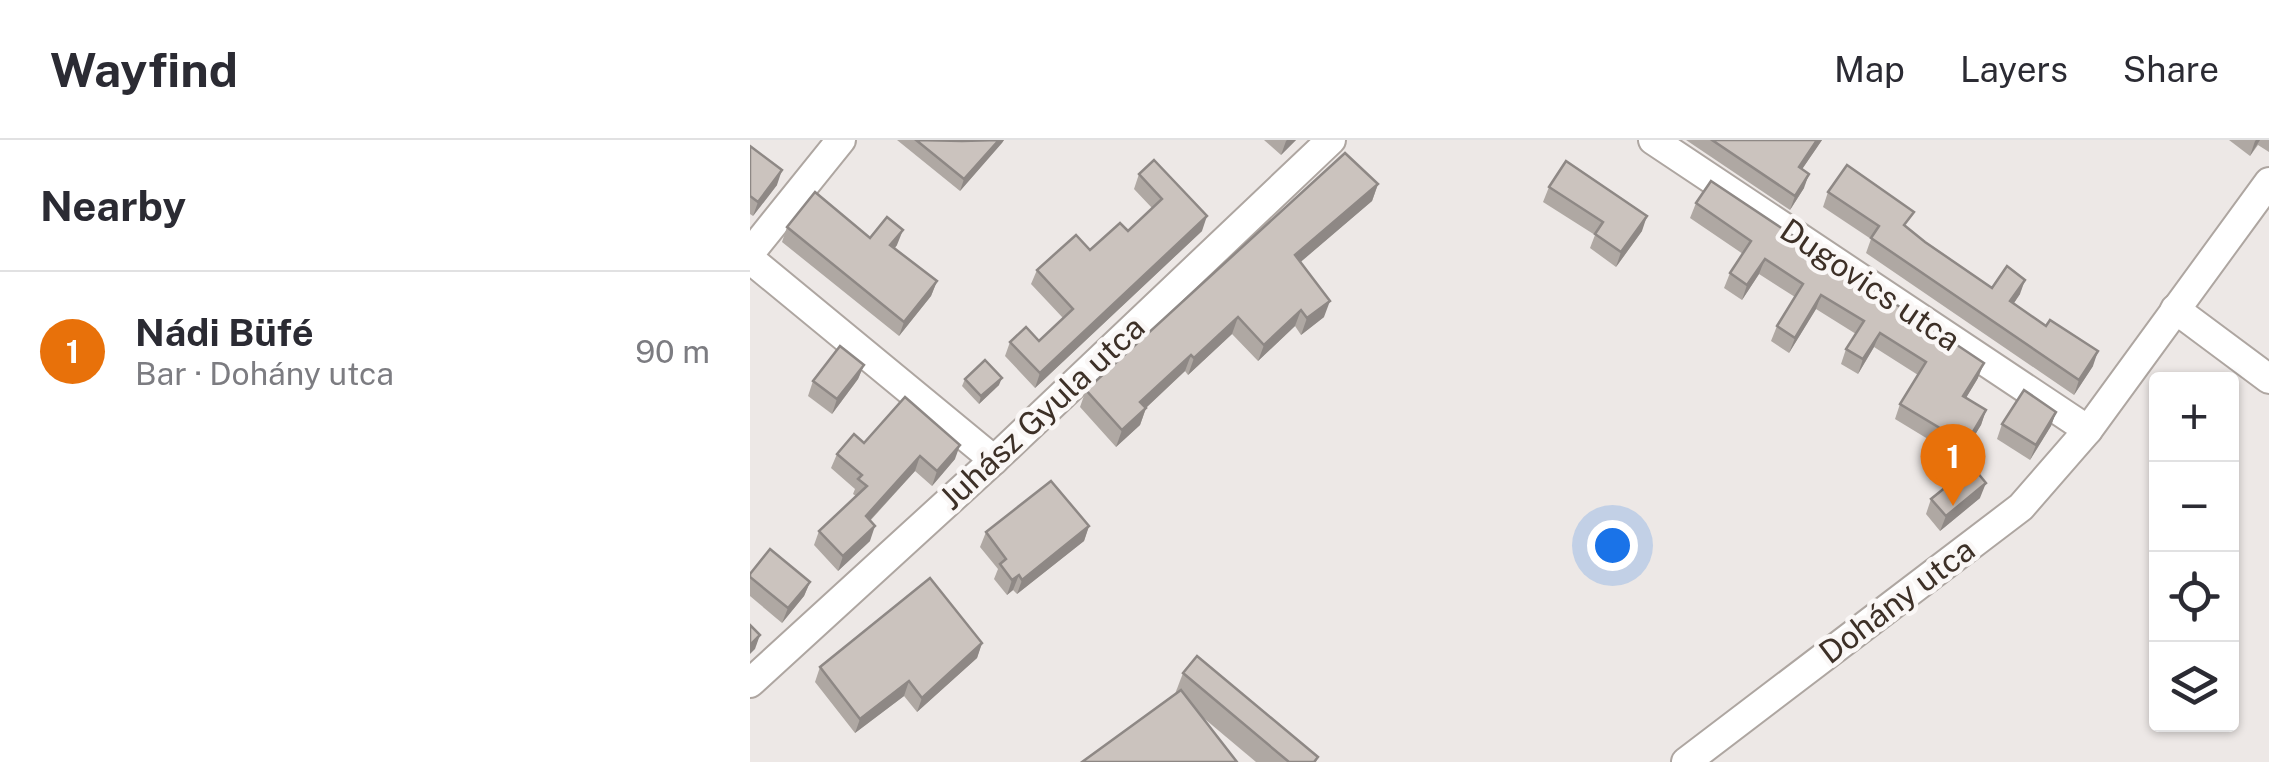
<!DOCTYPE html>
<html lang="en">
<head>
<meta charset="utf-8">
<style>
	:root { --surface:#fff; --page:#f7f7f7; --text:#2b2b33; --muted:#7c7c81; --line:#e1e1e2; --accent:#db2777 }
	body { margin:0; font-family:"Public Sans",sans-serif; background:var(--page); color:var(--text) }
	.controls { position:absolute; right:30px; bottom:30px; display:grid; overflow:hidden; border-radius:10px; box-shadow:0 2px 8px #0004 }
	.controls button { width:90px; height:90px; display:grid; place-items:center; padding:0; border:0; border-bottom:2px solid var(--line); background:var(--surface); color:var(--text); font:50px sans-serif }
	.you { position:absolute; left:862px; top:405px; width:35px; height:35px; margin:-25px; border:8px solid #fff; border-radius:50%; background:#1a73e8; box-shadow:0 0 0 15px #1a73e833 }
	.badge { display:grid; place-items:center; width:65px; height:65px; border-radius:50%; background:var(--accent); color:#fff; font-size:32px; font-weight:700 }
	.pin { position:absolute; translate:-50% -82px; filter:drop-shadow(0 2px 5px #0008) }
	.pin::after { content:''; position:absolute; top:52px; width:35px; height:30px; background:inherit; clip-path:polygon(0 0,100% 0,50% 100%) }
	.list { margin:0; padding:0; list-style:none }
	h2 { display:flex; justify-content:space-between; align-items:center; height:130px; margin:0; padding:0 40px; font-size:42px }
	h2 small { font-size:32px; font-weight:400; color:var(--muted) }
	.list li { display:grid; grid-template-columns:65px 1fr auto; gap:30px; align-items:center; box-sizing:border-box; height:160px; padding:0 40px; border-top:2px solid var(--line) }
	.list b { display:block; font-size:38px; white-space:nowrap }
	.list p { margin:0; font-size:32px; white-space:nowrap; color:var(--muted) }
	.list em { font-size:32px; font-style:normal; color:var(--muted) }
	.icon { flex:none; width:55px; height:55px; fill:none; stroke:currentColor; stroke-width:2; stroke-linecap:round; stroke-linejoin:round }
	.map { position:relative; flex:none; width:1519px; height:622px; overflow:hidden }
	header { display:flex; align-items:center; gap:60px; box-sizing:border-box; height:140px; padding:0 50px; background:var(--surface); border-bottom:2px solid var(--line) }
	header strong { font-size:48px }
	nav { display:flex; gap:55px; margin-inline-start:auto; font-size:35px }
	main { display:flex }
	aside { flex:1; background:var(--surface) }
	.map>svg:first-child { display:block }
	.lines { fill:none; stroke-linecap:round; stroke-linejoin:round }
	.minor-casing { stroke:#aea6a1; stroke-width:32 }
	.minor { stroke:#fff; stroke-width:28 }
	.wall { fill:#afa8a3 }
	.shaded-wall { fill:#8e8885 }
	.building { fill:#cbc3be; stroke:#8e8885; stroke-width:2.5 }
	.labels { text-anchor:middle; stroke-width:9; stroke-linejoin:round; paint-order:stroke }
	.street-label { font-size:32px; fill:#3d3027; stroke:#faf7f6 }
</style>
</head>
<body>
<header>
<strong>Wayfind</strong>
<nav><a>Map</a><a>Layers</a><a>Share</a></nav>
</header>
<main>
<aside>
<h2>Nearby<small></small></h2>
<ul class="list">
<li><span class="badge" style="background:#e8710a">1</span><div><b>Nádi Büfé</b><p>Bar · Dohány utca</p></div><em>90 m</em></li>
</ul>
</aside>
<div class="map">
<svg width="1519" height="622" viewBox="0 0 1519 622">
	<rect width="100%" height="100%" fill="#ede8e6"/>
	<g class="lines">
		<g class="minor-casing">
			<g id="minor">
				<path d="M903,0L1338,290"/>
				<path d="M0,113L91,0"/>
				<path d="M0,119L244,320"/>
				<path d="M1425,169L1519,239"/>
				<path d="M0,543L244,320L581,0"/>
				<path d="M936,622L1271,367L1338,290L1519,42"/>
			</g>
		</g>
		<use href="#minor" class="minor"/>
	</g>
	<g class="wall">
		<path d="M147,0H254L210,51Z"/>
		<path d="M514,0H546L531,15Z"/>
		<path d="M936,0H1072L1052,29L1054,48L1040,70Z"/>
		<path d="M1479,0H1519V12L1508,5L1500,16Z"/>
		<path d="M0,6L27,45L3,76L0,74Z"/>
		<path d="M389,34L452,91L285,248L255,216L260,202L289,201L313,178L281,144L287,130L340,110L378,91L402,68L384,49Z"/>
		<path d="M628,44L622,61L550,122L574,177L551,195L545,186L508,221L482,194L438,235L435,231L396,268L390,285L366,307L330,267L336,250Z"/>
		<path d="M799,47L892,91L866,127L840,108L845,95L793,62Z"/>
		<path d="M1078,52L1158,88L1175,102L1242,148L1270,154L1264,163L1296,186L1343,226L1324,255L1116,113L1121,99L1073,67Z"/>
		<path d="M946,63L1228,238L1216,258L1236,270L1231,285L1205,327L1187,316L1191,307L1145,279L1150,264L1168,235L1124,207L1108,234L1091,224L1096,209L1106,194L1066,169L1039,213L1021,201L1027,186L1045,157L1009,134L992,160L974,148L980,133L993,114L940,78Z"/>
		<path d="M37,87L120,98L147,105L145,108L187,141L181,156L149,196L32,102Z"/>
		<path d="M114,225L108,239L82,274L58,256L63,241Z"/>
		<path d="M215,239L249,245L229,264L212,246Z"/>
		<path d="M1306,272L1301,286L1280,320L1247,299L1252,284Z"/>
		<path d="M114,303L205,319L182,346L165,331L120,381V401L88,431L64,405L69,391L106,356L103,354L105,349L81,328L87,314Z"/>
		<path d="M1230,358L1190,391L1176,374L1181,359Z"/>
		<path d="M339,386L334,401L267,454L263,450L257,455L244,439L248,429L230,407L236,392Z"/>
		<path d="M0,434L60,442L54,456L32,483L0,456Z"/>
		<path d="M232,503L227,518L167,572L154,556L105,593L65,542L70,527Z"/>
		<path d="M433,533L568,617L566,622H506L425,554Z"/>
	</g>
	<g class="shaded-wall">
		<path d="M249,0H254L252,3L210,51L214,39Z"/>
		<path d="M537,0H546L531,15L536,1Z"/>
		<path d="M1067,0H1072L1044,41L1049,27Z"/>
		<path d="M1506,0H1510L1500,16L1505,1Z"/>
		<path d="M32,30L27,45L3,76L8,62Z"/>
		<path d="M1059,34L1054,48L1040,70L1045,56Z"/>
		<path d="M628,44L622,61L539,132L545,115Z"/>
		<path d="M457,76L452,91L285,248L290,233Z"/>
		<path d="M897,76L892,91L866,127L871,112Z"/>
		<path d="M153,90L147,105L135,119L140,105Z"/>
		<path d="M1015,119L1009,134L992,160L997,145Z"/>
		<path d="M1275,140L1270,154L1255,176L1260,161Z"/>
		<path d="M187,141L181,156L149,196L154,182Z"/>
		<path d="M1071,155L1066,169L1039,213L1045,198Z"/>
		<path d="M580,161L574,177L551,195L557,178Z"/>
		<path d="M551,170L545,186L508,221L514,205Z"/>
		<path d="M488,177L482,194L438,235L444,218Z"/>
		<path d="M1130,193L1124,207L1108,234L1113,219Z"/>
		<path d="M1348,211L1343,226L1324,255L1329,240Z"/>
		<path d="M441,215L435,231L384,279L390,262Z"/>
		<path d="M1234,223L1228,238L1208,271L1213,256Z"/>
		<path d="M114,225L108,239L82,274L87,259Z"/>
		<path d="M252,238L249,245L229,264L231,256Z"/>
		<path d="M396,268L390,285L366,307L372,290Z"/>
		<path d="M1236,270L1231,285L1205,327L1211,312Z"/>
		<path d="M1306,272L1301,286L1280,320L1286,305Z"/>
		<path d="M210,305L205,319L182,346L187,331Z"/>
		<path d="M170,316L165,331L110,391L116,376Z"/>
		<path d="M1236,343L1230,358L1190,391L1196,376Z"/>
		<path d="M125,386L120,401L88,431L93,416Z"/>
		<path d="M339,386L334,401L267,454L272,440Z"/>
		<path d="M269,435L263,450L257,455L262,440Z"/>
		<path d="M60,442L54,456L32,483L38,468Z"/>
		<path d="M10,495L5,509L0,514V505Z"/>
		<path d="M232,503L227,518L167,572L172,558Z"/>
		<path d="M159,541L154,556L105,593L110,579Z"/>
	</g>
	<g class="building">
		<path d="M166,0L212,1L249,0L214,39Z"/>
		<path d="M962,0H1067L1049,27L1059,34L1045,56Z"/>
		<path d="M0,6L32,30L8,62L0,56Z"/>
		<path d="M595,13L628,44L545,115L580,161L557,178L551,170L514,205L488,177L444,218L441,215L390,262L396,268L372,290L336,250Z"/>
		<path d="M404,20L457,76L290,233L260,202L276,187L289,201L323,169L287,130L326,95L340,110L370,83L378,91L412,59L389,34Z"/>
		<path d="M816,21L897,76L871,112L845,94L853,82L799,47Z"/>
		<path d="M1097,25L1164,72L1154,85L1175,102L1242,148L1257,126L1275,140L1260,161L1296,186L1300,180L1348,211L1329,240L1121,98L1129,86L1078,52Z"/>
		<path d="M961,41L1234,223L1213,256L1236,270L1211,312L1193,301L1198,293L1150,264L1176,222L1130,193L1113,219L1096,209L1114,181L1071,155L1045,198L1027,186L1053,144L1015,119L997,145L980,133L1001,101L946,63Z"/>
		<path d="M65,52L120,98L137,77L153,90L140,105L187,141L154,182L37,87Z"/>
		<path d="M90,206L114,225L87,259L63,241Z"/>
		<path d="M235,220L252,238L231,256L215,239Z"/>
		<path d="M1274,250L1306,272L1286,305L1252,284Z"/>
		<path d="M155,257L210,305L187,331L170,316L116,376L125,386L93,416L69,391L117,346L108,339L112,335L87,314L104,294L114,303Z"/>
		<path d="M1222,326L1236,343L1196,376L1181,359Z"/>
		<path d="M301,341L339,386L272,440L269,435L262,440L250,424L256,419L236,392Z"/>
		<path d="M20,409L60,442L38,468L0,437V434Z"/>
		<path d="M180,438L232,503L172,558L159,541L110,579L70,527Z"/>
		<path d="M0,485L10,495L0,505Z"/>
		<path d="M447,516L568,617L564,622H539L433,533Z"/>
		<path d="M431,550L487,622H332Z"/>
	</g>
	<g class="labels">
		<g class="street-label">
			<text transform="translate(1120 145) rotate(34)" y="11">Dugovics utca</text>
			<text transform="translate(292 273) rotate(-43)" y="11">Juhász Gyula utca</text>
			<text transform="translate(1147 461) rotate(-37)" y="11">Dohány utca</text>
		</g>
	</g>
</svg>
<div class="controls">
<button>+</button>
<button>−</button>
<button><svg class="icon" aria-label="locate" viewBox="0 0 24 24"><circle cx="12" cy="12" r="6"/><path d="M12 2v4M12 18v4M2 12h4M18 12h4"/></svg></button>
<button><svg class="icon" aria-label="layers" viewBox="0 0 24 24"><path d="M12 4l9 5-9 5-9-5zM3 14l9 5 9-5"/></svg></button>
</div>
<div class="you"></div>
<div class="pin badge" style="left:1203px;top:366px;background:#e8710a">1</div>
</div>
</main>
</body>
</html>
